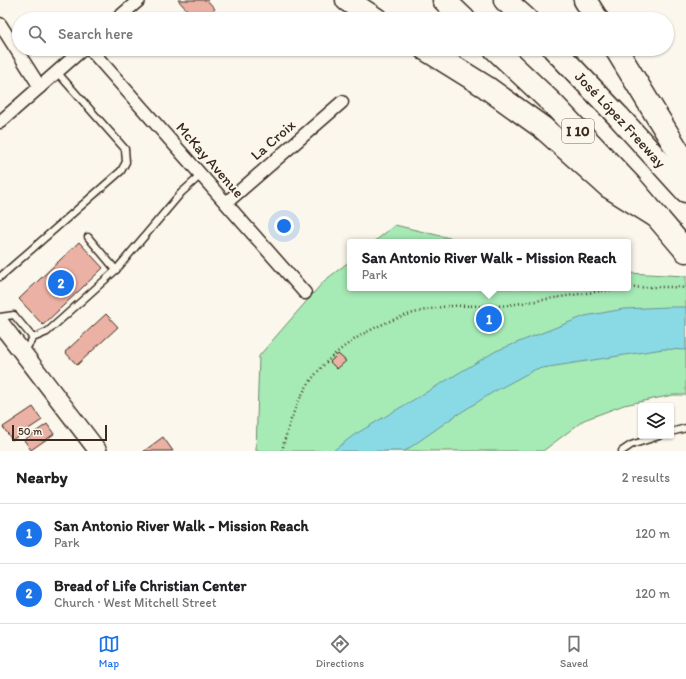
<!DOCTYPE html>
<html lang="en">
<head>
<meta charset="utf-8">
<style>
	:root { --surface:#fff; --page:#f2f2f2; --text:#202124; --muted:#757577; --line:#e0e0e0; --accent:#1a73e8 }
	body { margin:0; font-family:Itim,sans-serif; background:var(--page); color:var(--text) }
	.controls { position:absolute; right:12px; bottom:12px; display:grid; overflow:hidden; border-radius:4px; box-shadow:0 1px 3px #0004 }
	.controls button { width:36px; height:36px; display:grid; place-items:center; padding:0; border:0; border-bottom:1px solid var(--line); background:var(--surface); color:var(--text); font:20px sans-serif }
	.scale { position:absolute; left:12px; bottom:10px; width:95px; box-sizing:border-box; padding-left:4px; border:2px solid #3b2a1e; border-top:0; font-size:11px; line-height:14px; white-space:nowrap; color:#3b2a1e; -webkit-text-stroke:3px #fbf7ec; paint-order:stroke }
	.you { position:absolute; left:284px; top:226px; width:14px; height:14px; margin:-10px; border:3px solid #fff; border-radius:50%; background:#1a73e8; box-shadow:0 0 0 6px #1a73e833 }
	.badge { display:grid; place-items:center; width:26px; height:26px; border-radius:50%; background:var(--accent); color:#fff; font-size:13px; font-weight:700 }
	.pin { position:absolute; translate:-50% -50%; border:2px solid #fff; box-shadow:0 1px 4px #0006 }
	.popup { position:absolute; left:347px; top:239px; width:284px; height:52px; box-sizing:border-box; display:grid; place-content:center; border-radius:4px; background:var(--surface); filter:drop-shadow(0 1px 3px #0005); font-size:13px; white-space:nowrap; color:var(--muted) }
	.popup b { font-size:15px; color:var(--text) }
	.popup::after { content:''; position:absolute; left:50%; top:100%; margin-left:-8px; border:8px solid transparent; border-top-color:var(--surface) }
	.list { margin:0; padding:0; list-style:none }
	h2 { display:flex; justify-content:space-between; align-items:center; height:52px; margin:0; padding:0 16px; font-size:17px }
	h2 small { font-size:13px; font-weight:400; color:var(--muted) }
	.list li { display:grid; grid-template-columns:26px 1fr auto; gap:12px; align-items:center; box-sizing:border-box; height:60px; padding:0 16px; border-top:1px solid var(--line) }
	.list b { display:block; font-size:15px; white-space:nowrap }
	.list p { margin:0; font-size:13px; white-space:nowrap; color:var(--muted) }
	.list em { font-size:13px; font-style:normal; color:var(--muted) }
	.icon { flex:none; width:22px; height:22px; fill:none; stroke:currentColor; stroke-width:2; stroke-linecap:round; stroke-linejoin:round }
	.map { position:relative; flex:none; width:686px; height:451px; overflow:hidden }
	.search { position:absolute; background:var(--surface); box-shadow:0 1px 3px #0004; left:12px; right:12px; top:12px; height:44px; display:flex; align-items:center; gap:10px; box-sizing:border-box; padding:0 14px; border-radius:22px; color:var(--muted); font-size:15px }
	.sheet { height:172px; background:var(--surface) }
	nav { display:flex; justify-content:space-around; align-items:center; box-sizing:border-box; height:56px; border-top:1px solid var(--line); background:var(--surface); font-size:11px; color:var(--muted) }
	nav a { display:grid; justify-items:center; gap:2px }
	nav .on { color:var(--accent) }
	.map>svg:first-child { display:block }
	.green { fill:#a6eab5; stroke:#708a6a }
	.water { fill:#8adae6; stroke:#6a9496 }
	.building { fill:#ebb1a4; stroke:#3b2a1e }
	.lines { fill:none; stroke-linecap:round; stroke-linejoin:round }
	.lane-casing { stroke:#3b2a1e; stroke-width:9 }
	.street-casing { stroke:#3b2a1e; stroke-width:15 }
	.secondary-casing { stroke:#3b2a1e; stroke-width:20 }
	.highway-casing { stroke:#3b2a1e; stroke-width:25 }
	.path { stroke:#3b2a1e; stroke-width:2.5; stroke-dasharray:1 3; stroke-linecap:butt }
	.lane { stroke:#fbf7ec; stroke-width:6 }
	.street { stroke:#fbf7ec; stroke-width:12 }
	.secondary { stroke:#fbf7ec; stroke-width:17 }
	.highway { stroke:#fbf7ec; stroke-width:22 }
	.labels { text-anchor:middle; stroke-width:3.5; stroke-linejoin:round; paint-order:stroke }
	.shield { fill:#fbf7ec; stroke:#75685c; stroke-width:1 }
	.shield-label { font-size:14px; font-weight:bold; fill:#3b2a1e }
	.street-label { font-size:15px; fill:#3b2a1e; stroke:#fbf7ec }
</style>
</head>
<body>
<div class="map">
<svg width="686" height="451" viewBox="0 0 686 451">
	<rect width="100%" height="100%" fill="#fbf7ec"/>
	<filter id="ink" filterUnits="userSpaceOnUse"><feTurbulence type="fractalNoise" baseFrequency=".025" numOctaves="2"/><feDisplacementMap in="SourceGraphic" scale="8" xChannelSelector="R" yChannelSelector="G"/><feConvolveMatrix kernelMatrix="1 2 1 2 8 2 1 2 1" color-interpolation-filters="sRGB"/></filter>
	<g filter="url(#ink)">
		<g class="green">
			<path d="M395,225L466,242H374Z"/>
			<path d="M350,261V288H628V273L686,276V395H673L624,405L584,420L543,451H256L259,356L324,281Z"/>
		</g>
		<path class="water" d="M668,307H686V350L663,349L536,369L495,391L452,418L405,451H333L354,435L496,351L585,316L624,309Z"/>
		<g class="building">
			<path d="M178,0H207L215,9L204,19H195Z"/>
			<path d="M79,242L103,268L43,325L19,299Z"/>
			<path d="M106,314L118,327L77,365L65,352Z"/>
			<path d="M338,354L346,361L337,369L330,362Z"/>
			<path d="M33,407L42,420L12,440L3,427Z"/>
			<path d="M47,424L54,434L31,450L24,440Z"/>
			<path d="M163,437L173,451H144Z"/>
		</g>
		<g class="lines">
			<g class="lane-casing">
				<g id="lane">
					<path d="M88,237L116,270"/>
					<path d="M0,277L121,171L126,162L125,149L57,72"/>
					<path d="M0,317L14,315L33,338L24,352"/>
					<path d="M33,338L47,332L116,270L181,193L201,175"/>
					<path d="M671,432L686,428"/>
					<path d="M622,451L631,445L659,436"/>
				</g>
			</g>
			<g class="street-casing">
				<g id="street">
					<path d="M117,19L139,0"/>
					<path d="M0,24L40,87"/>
					<path d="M90,49L305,293"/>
					<path d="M0,122L83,49"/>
					<path d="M226,203L342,102"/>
				</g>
			</g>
			<g class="secondary-casing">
				<path id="secondary" d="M0,323L98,451"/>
			</g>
			<g class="highway-casing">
				<g id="highway">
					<path d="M347,0L376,19"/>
					<path d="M444,0L464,19"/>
					<path d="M505,0L526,19"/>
					<path d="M585,0L597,19"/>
					<path d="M425,49L486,87L543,128L609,187L657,217"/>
					<path d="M495,49L553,104L629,184L686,251"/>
					<path id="s1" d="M554,49L618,116L686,191"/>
					<path d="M616,49L686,164"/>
				</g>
			</g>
			<path class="path" d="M282,451C287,430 293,410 304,391C331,345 384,317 436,308C459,303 484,308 508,305C567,297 626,283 686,288"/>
			<use href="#lane" class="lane"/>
			<use href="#street" class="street"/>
			<use href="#secondary" class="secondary"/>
			<use href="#highway" class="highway"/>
		</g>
	</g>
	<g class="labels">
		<rect class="shield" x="562" y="119" width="32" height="24" rx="3"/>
		<g class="shield-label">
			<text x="578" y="136">I 10</text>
		</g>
		<g class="street-label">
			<text dy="5" stroke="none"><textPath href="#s1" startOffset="97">José López Freeway</textPath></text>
			<text transform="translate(273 140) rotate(-41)" y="5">La Croix</text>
			<text transform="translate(210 160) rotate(49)" y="5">McKay Avenue</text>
		</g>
	</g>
</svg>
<div class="controls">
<button><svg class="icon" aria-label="layers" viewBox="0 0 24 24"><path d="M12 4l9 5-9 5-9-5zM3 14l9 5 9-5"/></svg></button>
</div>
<div class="scale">50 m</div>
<div class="you"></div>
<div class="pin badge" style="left:489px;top:319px">1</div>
<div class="popup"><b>San Antonio River Walk - Mission Reach</b>Park</div>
<div class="pin badge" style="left:61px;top:283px">2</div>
<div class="search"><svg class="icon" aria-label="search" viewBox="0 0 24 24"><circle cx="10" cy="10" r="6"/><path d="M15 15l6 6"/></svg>Search here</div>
</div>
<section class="sheet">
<h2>Nearby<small>2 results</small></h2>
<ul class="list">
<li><span class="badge">1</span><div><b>San Antonio River Walk - Mission Reach</b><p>Park</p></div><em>120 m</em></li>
<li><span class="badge">2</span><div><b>Bread of Life Christian Center</b><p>Church · West Mitchell Street</p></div><em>120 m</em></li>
</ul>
</section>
<nav>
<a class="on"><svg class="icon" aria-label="map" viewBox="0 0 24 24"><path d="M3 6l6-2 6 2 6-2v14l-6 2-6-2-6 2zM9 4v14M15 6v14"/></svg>Map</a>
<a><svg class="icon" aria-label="directions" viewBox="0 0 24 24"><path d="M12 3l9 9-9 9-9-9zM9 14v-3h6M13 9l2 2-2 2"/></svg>Directions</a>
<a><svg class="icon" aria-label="saved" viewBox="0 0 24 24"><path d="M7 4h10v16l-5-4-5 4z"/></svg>Saved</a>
</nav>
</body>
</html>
